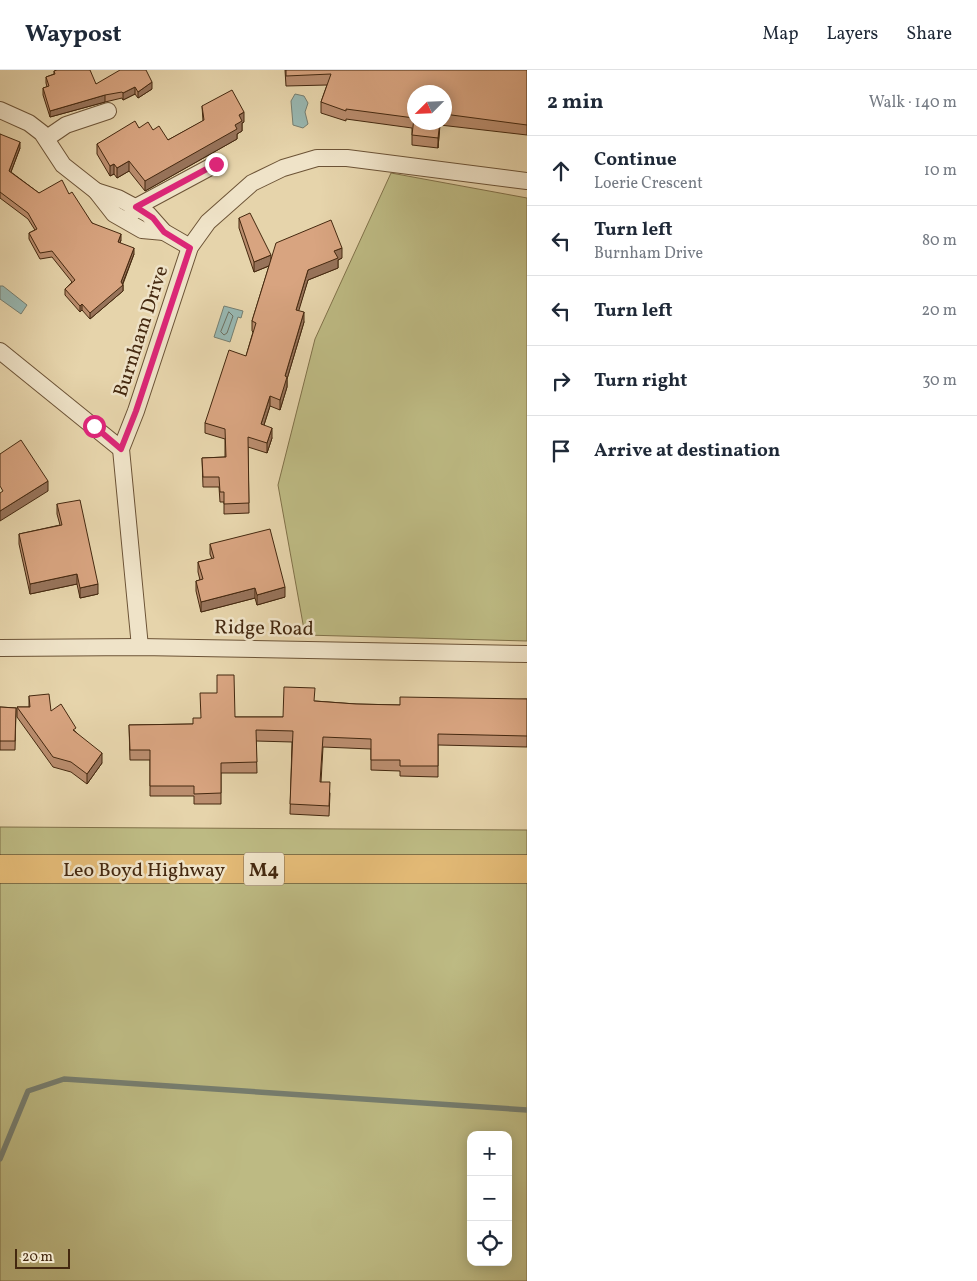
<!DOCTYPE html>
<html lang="en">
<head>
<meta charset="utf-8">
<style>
	:root { --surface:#fff; --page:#f2f2f3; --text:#1f2937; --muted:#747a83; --line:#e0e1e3 }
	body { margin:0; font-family:Vollkorn,serif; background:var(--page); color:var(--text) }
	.controls { position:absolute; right:15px; bottom:15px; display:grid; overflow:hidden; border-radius:10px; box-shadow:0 2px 12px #0003 }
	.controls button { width:45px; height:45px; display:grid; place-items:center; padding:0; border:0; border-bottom:1px solid var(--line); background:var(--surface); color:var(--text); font:25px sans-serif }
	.compass { position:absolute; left:407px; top:15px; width:45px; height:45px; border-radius:50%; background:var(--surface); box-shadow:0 2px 12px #0003; rotate:246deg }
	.scale { position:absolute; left:15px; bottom:12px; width:55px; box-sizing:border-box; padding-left:5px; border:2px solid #44280f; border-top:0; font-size:14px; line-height:18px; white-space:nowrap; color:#44280f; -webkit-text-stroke:4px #efe3c8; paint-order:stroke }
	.stop { position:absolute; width:15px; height:15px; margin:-11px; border:4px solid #db2777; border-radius:50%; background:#fff }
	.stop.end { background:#db2777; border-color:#fff; box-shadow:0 1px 5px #0008 }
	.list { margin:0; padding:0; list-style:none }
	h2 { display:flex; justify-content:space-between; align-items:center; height:65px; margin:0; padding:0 20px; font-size:21px }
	h2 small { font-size:16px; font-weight:400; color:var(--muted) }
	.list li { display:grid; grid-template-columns:32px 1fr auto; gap:15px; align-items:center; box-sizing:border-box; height:70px; padding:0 20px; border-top:1px solid var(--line) }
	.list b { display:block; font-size:19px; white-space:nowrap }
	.list p { margin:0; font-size:16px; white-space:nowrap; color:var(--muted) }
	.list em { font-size:16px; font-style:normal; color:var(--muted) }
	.icon { flex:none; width:28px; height:28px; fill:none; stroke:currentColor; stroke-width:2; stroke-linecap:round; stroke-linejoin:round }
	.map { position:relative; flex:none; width:527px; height:1211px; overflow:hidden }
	header { display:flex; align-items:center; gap:30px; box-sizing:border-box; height:70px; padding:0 25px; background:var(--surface); border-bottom:1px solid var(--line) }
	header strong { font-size:24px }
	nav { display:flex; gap:28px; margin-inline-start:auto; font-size:18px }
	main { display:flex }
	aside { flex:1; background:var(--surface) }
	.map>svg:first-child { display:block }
	.green { fill:#bdba83; stroke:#807149; fill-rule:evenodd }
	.water { fill:#98b7b1; stroke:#767e70 }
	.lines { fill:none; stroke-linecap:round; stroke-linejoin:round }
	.shore { stroke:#6e7060; stroke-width:1 }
	.stream { stroke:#767e70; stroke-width:5.5 }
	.minor-casing { stroke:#6c5336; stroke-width:18 }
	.trunk-casing { stroke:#44280f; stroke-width:29 }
	.minor { stroke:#efe3c8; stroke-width:16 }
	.trunk { stroke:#e3ba76; stroke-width:28 }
	.wall { fill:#ba8d6e; stroke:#44280f; fill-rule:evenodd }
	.shaded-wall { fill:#97735a; stroke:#44280f }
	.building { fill:#d8a480; stroke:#44280f }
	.route { stroke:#db2777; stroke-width:6 }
	.labels { text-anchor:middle; stroke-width:5; stroke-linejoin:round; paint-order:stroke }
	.shield { fill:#efe3c8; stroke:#776046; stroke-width:1 }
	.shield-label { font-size:19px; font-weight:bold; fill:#44280f }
	.street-label { font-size:20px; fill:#44280f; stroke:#efe3c8 }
</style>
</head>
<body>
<header>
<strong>Waypost</strong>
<nav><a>Map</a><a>Layers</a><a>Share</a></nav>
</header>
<main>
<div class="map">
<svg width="527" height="1211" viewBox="0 0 527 1211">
	<rect width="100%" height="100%" fill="#e6d4ab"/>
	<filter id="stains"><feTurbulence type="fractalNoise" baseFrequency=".004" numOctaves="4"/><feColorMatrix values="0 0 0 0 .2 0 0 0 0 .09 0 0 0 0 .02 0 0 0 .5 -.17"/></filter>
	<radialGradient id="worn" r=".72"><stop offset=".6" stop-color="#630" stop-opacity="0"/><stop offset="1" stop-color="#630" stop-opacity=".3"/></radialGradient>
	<g class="green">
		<path d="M391,103L527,128V571L305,565L278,415L315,269Z"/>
		<path d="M0,757L527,760V1211H0ZM471,1065H508V1192H471Z"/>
	</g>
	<g class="water">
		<path d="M295,24L304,26L308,33L305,42L308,54L303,58L293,55L291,31Z"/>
		<path d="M0,216H3L27,235L21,244L0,229Z"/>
		<path d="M224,236L243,241L241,248L238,247L230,272L214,267Z"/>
	</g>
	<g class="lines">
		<path class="shore" d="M229,242L233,246L227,263L224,265L221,262Z"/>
		<path class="stream" d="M0,1089L28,1021L64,1009L527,1040"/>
		<g class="minor-casing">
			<g id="minor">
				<path d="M0,40L29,53L42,63L63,95L96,121L114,144L142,160L164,162"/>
				<path d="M47,68L66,55L108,41"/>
				<path d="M96,121L118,128L148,144L164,162L190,177"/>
				<path d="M132,143L136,137L216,94"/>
				<path d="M0,281L121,379"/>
				<path d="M140,577L121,379L136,341L190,177L208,152L252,113L283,98L317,88H347L527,111"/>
				<path d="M0,578L140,577L527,584"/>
			</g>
		</g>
		<g class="trunk-casing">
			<path id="trunk" d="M0,799H527"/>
		</g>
		<use href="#minor" class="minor"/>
		<use href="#trunk" class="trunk"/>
	</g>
	<g class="wall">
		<path d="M285,0H527V65L440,55L438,78L412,75V58L346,49V51L321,43V32L327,15L286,16ZM444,22V52H414Z"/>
		<path d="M54,1L96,14L152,19L138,28L135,24L123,30L122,28L105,32L50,47L43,25V18L47,17L46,13V7L54,4Z"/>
		<path d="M202,36L244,52L242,53V61L237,64V69L145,121L129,101L117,108L114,104L110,106L97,84V74L139,58L153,60L168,70L203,51Z"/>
		<path d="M0,64L20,78L11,102L39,123L69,124L92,153L121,170L120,173L134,184L123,214V221L90,249L82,240L80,242L65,225V219L72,212L52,187L40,189L29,169V163L35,160L28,149L0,128Z"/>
		<path d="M239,148L271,189L342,188L338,190V198L308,210L298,241L304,252L287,309V317L280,340L270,336L264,355L272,368L267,383L248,377L249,443L224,444V432H220L219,417H203L202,388L225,387V369L205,363V353L246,286L253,262L252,261V251L269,196L254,202L239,158Z"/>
		<path d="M57,434L98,524L80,528L77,514L30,524L19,474V464L60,455L57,444Z"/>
		<path d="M210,474L285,527L257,535L255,528L201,542L196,521V511L200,510L198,502V492L212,489L210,484Z"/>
		<path d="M29,626L51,641L76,662L102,693L87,714L71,702L53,697L17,647V637H29Z"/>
		<path d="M527,629V677L438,675V707L400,706V701L371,700V679L323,677L321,712L330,723L329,746L290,744L292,672L256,671L257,703H221V734H194V726H150V690H130L129,655L193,654L235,647H283L315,631L356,634L400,635Z"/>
		<path d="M0,637L16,638L15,680H0Z"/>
	</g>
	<g class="shaded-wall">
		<path d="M152,12V19L138,28V22Z"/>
		<path d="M135,17V24L123,30V23Z"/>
		<path d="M105,25V32L50,47V41Z"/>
		<path d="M244,42V52L242,53V61L237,64V69L145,121V111Z"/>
		<path d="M440,52L438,78V68Z"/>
		<path d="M20,72V78L9,107V101Z"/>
		<path d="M129,91V101L117,108V98Z"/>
		<path d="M114,94V104L110,106V96Z"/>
		<path d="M121,164V170L118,178V172Z"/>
		<path d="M134,178V184L122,215H123V221L90,249V243L121,212Z"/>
		<path d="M342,178V188L338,190V198L308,210L296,250V240L308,200L334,181Z"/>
		<path d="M271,185V195L254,202V192Z"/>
		<path d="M82,234V240L80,242V236Z"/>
		<path d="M304,242V252L287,309V317L280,340V330L285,306Z"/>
		<path d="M270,326V336L261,364V354Z"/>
		<path d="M272,358V368L267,383V373Z"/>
		<path d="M48,411V421L0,451V441Z"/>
		<path d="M77,504V514L30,524V514Z"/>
		<path d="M98,514V524L80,528V518Z"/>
		<path d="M285,517V527L257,535V525Z"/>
		<path d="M255,518V528L201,542V532Z"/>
		<path d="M102,683V693L87,714V704Z"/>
	</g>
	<g class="building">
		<path d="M57,0H90L96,14L120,0H146L152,12L138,22L135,17L123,23L122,22L105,25L50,41L43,18L49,16L46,7L55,4L54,1Z"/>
		<path d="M286,0H527V55L444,44V22H414V52H440L438,68L412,65L414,48L346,39V41L321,32L331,4L286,6Z"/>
		<path d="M232,20L244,42L239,45L242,51L235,55L237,59L145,111L129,91L117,98L114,94L110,96L97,74L135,51L139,58L148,52L153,60L159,56L168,70L204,50L202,36Z"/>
		<path d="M0,64L20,72L9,101L39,123L62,110L69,124L72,122L92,153L121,164L118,172L134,178L121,212L123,215L90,243L82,234L80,236L65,219L75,210L52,181L40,183L29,163L37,159L28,143L0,122Z"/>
		<path d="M250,143L271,185L254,192L239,148Z"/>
		<path d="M331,150L342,178L334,181L338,188L308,200L296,240L304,242L285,306L287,307L280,330L270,326L261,354L272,358L267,373L248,367L249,433L224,434V422H220L219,407H203L202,388L226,387L225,359L205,353L229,280L246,286L256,253L252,251L276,173Z"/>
		<path d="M21,370L48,411L0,441V423L3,421L0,416V384Z"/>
		<path d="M80,430L98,514L80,518L77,504L30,514L19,464L62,455L57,434Z"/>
		<path d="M270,459L285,517L257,525L255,518L201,532L196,511L203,509L198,492L214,488L210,474Z"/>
		<path d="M217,605H234L235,647H283L284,617L315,618L314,631L356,634L400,635V627L527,629V666L438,664V696H400V690H371V669L323,667L320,712H330L329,736L290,734L293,661L256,660L257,692L221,693V723L194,724V716H150V680H130L129,655L193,654V648H201L200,623H217Z"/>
		<path d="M49,624L51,641L61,634L76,658L73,660L102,683L87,704L71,692L53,687L17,637H30L29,626Z"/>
		<path d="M0,637L16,638L15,671H0Z"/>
	</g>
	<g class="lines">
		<path class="route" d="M94,356L121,379L136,341L190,178L164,162L153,148L136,137L216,94"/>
	</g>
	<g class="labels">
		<rect class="shield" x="244" y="782.5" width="40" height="33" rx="4"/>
		<g class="shield-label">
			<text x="264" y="806">M4</text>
		</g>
		<g class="street-label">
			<text transform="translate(140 261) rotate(-72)" y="7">Burnham Drive</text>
			<text transform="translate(264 557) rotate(1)" y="7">Ridge Road</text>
			<text x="144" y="806">Leo Boyd Highway</text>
		</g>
	</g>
	<rect width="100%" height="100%" filter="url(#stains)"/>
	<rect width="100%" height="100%" fill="url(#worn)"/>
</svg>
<div class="controls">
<button>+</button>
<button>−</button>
<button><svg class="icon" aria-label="locate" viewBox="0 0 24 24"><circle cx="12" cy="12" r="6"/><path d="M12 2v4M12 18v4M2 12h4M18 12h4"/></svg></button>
</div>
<svg class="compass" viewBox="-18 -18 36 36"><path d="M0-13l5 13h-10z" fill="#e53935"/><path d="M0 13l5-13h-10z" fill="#747a83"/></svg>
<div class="scale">20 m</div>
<div class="stop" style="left:94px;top:356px"></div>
<div class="stop end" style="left:216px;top:94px"></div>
</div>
<aside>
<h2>2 min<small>Walk · 140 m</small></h2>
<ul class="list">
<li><svg class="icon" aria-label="ahead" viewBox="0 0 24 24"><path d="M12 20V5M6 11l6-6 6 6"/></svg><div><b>Continue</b><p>Loerie Crescent</p></div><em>10 m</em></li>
<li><svg class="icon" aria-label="left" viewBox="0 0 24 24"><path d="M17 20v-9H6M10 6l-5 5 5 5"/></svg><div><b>Turn left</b><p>Burnham Drive</p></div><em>80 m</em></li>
<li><svg class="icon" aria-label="left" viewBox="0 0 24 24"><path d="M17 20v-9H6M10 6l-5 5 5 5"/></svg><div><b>Turn left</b></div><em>20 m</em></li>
<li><svg class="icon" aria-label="right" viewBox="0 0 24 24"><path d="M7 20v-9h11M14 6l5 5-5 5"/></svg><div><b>Turn right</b></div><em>30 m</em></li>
<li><svg class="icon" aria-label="arrive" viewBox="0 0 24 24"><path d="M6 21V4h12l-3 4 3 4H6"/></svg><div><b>Arrive at destination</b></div></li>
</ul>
</aside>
</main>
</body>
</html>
